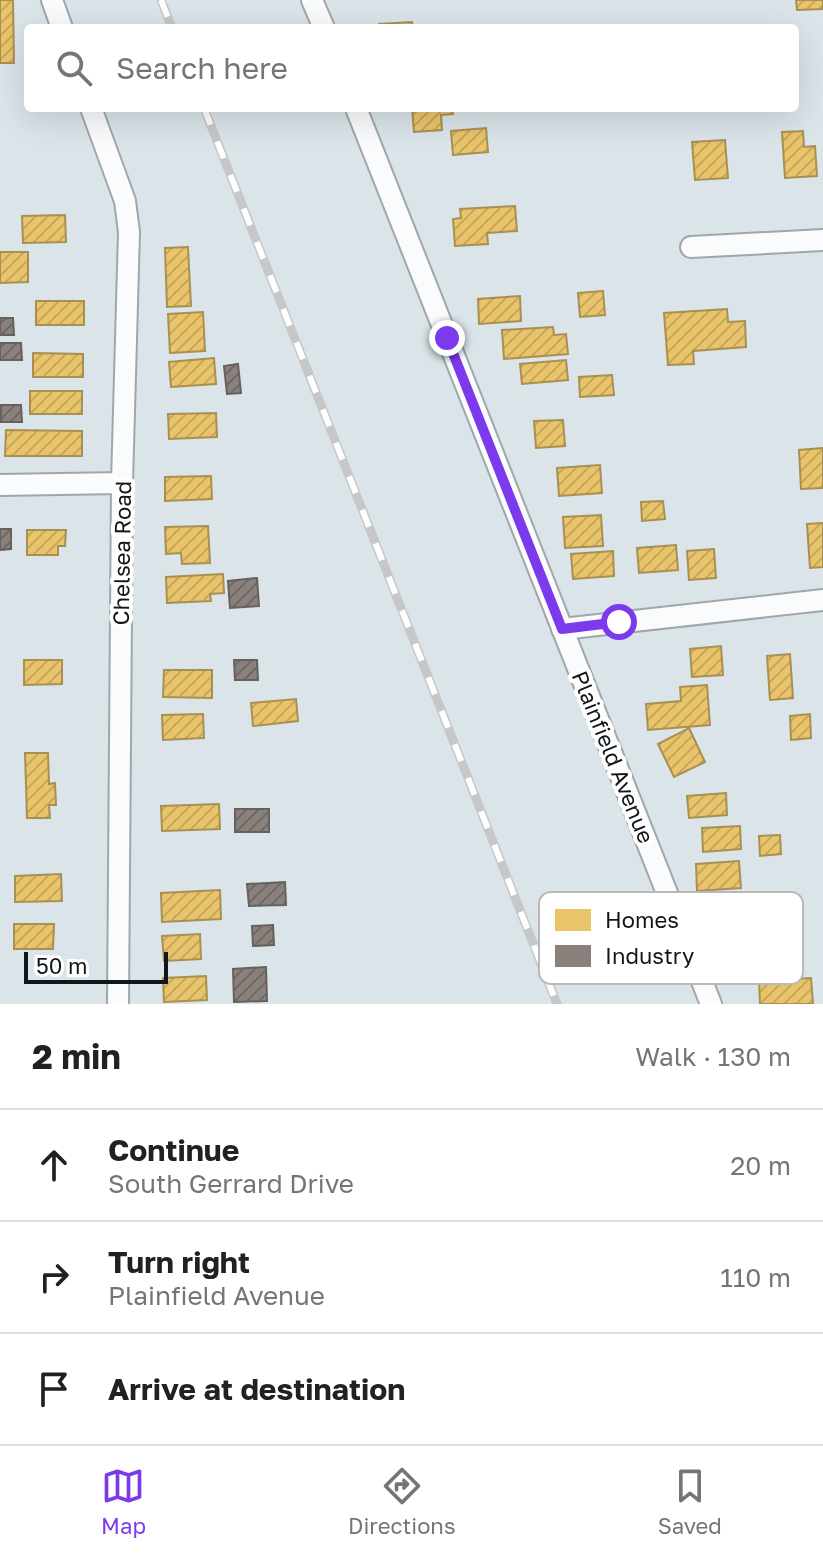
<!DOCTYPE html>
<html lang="en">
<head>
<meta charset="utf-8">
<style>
	:root { --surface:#fff; --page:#f6f6f6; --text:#202124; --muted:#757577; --line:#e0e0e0; --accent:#7c3aed }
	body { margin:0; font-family:"Golos Text",sans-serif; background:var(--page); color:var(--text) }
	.scale { position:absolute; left:24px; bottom:20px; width:144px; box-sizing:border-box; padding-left:8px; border:4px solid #101619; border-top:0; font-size:22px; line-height:28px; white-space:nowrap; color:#101619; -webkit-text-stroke:6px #fff; paint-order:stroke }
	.stop { position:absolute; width:24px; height:24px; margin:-18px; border:6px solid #7c3aed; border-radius:50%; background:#fff }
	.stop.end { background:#7c3aed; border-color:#fff; box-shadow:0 2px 8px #0008 }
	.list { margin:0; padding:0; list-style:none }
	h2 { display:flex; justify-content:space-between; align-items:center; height:104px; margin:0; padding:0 32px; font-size:34px }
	h2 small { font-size:26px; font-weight:400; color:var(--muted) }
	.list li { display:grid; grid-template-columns:52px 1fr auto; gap:24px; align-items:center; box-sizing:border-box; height:112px; padding:0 32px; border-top:2px solid var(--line) }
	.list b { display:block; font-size:30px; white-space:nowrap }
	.list p { margin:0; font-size:26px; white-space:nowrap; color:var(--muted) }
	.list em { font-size:26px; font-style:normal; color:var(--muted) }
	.icon { flex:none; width:44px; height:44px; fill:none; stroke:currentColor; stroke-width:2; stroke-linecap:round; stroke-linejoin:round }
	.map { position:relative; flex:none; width:823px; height:1004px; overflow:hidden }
	.search { position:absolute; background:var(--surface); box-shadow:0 8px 32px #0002; left:24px; right:24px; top:24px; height:88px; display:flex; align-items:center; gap:20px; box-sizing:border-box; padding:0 28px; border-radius:8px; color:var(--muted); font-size:30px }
	.sheet { height:440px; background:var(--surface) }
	nav { display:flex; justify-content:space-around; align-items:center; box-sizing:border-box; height:112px; border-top:2px solid var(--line); background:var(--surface); font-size:22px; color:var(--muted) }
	nav a { display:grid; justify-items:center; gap:4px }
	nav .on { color:var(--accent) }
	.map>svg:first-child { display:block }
	.homes { fill:url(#homes-hatch); stroke:#a89052; stroke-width:2 }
	.industry { fill:url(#industry-hatch); stroke:#65615e; stroke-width:2 }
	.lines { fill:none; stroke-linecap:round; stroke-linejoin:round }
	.street-casing { stroke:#a0a7ab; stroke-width:24 }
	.street { stroke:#f9fbfc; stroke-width:20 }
	.rail-casing { stroke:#c5c7c9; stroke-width:9 }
	.rail { stroke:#fff; stroke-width:6; stroke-dasharray:18; stroke-linecap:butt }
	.route { stroke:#7c3aed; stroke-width:10 }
	.labels { text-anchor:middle; stroke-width:8; stroke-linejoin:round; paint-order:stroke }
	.street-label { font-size:22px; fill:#101619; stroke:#fff }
	.key { fill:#fff; stroke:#b7b9ba; stroke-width:2 }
	.key-label { font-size:22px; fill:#101619 }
</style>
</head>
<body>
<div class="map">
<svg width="823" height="1004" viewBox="0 0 823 1004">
	<defs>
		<pattern id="homes-hatch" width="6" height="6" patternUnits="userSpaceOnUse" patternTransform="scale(2)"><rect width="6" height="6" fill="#e9c46a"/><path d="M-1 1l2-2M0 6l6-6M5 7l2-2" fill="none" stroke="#c7a85b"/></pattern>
		<pattern id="industry-hatch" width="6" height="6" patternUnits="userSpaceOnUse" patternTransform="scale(2)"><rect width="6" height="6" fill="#8a817c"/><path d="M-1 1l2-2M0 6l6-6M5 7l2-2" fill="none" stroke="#6f6965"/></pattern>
	</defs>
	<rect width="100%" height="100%" fill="#dae4e9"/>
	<g class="homes">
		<path d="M0,0H13L14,63H0Z"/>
		<path d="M796,0H823V9L797,10Z"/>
		<path d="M412,22L413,28H379V24Z"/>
		<path d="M412,108H452L453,114L441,115L442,130L414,132Z"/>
		<path d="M486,128L488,152L453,155L451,131Z"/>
		<path d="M803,131L804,147L815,146L817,176L785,178L782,132Z"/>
		<path d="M725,140L728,178L695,180L692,142Z"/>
		<path d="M515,206L517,231L487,233L488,244L455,246L453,219L461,218L460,209Z"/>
		<path d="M65,215L66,242L23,243L22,216Z"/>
		<path d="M188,247L191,306L167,307L165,248Z"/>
		<path d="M0,252H28V282L0,283Z"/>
		<path d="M603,291L605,315L580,317L578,293Z"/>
		<path d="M520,296L521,321L479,324L478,299Z"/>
		<rect x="36" y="301" width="48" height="24"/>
		<path d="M727,309L728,322L745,321L746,347L693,351L694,364L668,365L664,313Z"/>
		<path d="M203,312L205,351L170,353L168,314Z"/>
		<path d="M553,327L554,335L566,334L568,354L504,359L502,330Z"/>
		<path d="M33,353L83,354V377H33Z"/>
		<path d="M214,358L216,384L171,387L169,362Z"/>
		<path d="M566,360L568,380L522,384L520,364Z"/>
		<path d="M612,375L614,395L580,397L579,377Z"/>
		<rect x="30" y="391" width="52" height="23"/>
		<path d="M216,413L217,437L169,439L168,414Z"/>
		<path d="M563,420L565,446L536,448L534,421Z"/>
		<path d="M6,430L82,431V456H5Z"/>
		<path d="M823,448V488L801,489L799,450Z"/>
		<path d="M600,465L602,493L559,496L557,468Z"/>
		<path d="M211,476L212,499L165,501V477Z"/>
		<path d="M663,501L665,519L642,521L641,502Z"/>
		<path d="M601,515L603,546L565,548L563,517Z"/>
		<path d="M823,523V567L810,568L807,524Z"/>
		<path d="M208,526L210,563L182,564L181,553L166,554L165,527Z"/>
		<path d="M27,530H66L65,546H58V555H27Z"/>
		<path d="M676,545L678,570L639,573L637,548Z"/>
		<path d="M714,549L716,578L689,580L687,551Z"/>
		<path d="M613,551L614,576L573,579L571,554Z"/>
		<path d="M223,574L224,593L210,594L211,601L167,603L166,577Z"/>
		<path d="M721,646L723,675L692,677L690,649Z"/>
		<path d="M790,654L793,698L770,700L767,656Z"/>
		<path d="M24,660H62V684L24,685Z"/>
		<path d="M164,670H212V698L163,697Z"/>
		<path d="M707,685L710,725L648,730L646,704L681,701L680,687Z"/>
		<path d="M296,699L298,721L253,726L251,703Z"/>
		<path d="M203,714L204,738L163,740L162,715Z"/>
		<path d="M810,714L811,738L791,740L790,716Z"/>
		<path d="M689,728L705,762L674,777L658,744Z"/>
		<path d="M25,753H48L49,784L55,783L56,805H49L50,818H27Z"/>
		<path d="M726,793L727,815L689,818L687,796Z"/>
		<path d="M219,804L220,829L162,831L161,806Z"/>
		<path d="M740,826L741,849L703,852L702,828Z"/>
		<path d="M780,835L781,854L760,856L759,836Z"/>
		<path d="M739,861L741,888L697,891L696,864Z"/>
		<path d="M61,874L62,901L15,902V876Z"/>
		<path d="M220,890L221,919L162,922L161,893Z"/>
		<path d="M14,924H54L53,949H14Z"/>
		<path d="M200,934L201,959L164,961L162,936Z"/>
		<path d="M206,976L207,1000L164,1002L163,978Z"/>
		<path d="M811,978L813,1004H760L759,981Z"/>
	</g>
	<g class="industry">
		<path d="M0,318H13L14,335H0Z"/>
		<path d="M0,343H21L22,360H0Z"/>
		<path d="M238,364L241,393L227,394L224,366Z"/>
		<path d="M1,405H21L22,422H1Z"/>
		<path d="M0,529H11V549L0,550Z"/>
		<path d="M257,578L259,606L230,608L228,581Z"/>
		<path d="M234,660H257L258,680H235Z"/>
		<rect x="235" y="809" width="34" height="23"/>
		<path d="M285,882L286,905L249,906L247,884Z"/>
		<path d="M273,925L274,945L253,946L252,926Z"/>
		<path d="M266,967L267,1001L234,1002L233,969Z"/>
	</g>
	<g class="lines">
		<g class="street-casing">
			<g id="street">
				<path d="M52,0L62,28"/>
				<path d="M312,0L324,28"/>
				<path d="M91,108L125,201L129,232L122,483L118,1004"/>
				<path d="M356,108L711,1004"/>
				<path d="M691,247L823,240"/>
				<path d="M0,485L122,483"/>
				<path d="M562,629L823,600"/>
			</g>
		</g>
		<use href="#street" class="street"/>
		<g class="rail-casing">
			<g id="rail">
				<path d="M161,0L172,28"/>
				<path d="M204,108L557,1004"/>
			</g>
		</g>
		<use href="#rail" class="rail"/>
	</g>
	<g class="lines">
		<path class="route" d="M447,338L562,629L619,622"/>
	</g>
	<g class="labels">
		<g class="street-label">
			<text transform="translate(122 553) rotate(-89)" y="8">Chelsea Road</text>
			<text transform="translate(613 757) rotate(68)" y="8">Plainfield Avenue</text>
		</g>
	</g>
	<rect x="539" y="892" width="264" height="92" rx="12" class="key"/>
	<rect x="555" y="909" width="36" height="22" fill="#e9c46a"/>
	<rect x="555" y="945" width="36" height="22" fill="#8a817c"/>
	<g class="key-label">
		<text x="605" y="928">Homes</text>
		<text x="605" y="964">Industry</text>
	</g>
</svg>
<div class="scale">50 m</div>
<div class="stop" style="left:619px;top:622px"></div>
<div class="stop end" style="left:447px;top:338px"></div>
<div class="search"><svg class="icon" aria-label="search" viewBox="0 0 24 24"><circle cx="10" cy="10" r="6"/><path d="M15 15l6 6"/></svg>Search here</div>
</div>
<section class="sheet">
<h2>2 min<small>Walk · 130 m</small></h2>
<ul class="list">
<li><svg class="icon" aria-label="ahead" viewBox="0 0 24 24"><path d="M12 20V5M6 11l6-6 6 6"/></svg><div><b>Continue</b><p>South Gerrard Drive</p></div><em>20 m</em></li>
<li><svg class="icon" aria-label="right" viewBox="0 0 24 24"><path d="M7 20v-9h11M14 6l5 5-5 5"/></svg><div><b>Turn right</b><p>Plainfield Avenue</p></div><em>110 m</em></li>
<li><svg class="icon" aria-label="arrive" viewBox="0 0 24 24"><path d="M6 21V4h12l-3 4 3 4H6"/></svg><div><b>Arrive at destination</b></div></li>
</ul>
</section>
<nav>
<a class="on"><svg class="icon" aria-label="map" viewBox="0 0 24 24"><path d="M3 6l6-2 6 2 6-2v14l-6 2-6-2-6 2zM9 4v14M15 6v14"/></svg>Map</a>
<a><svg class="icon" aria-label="directions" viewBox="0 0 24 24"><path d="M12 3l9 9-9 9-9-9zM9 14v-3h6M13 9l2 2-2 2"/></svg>Directions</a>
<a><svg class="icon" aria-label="saved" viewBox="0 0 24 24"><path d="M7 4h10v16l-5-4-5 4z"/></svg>Saved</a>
</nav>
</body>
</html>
